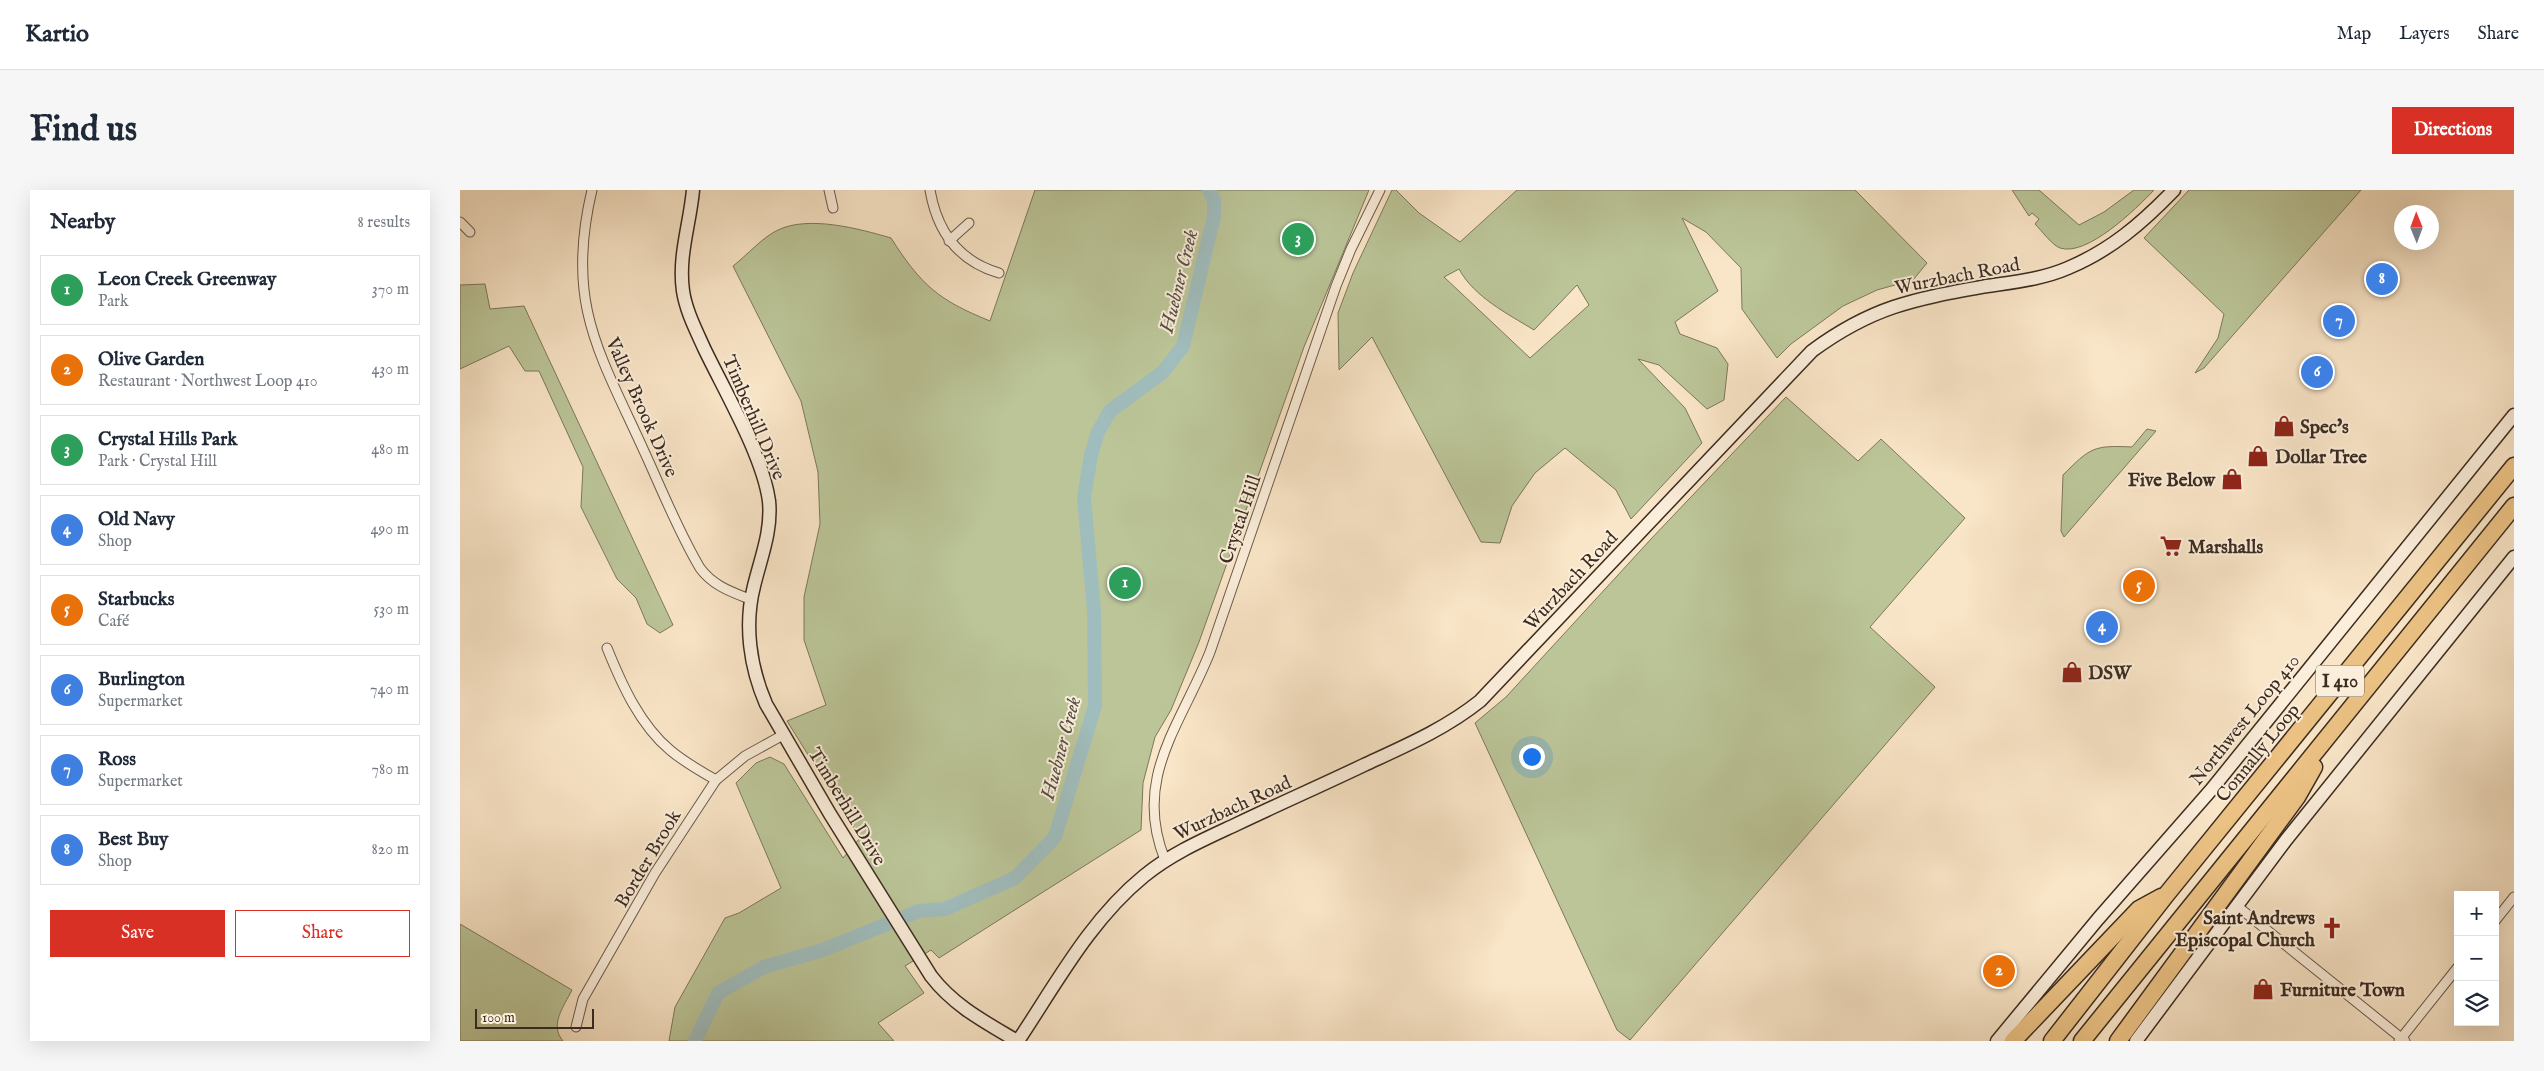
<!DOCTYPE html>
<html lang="en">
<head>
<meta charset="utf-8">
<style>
	:root { --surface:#fff; --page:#f6f6f7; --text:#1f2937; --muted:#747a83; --line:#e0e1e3; --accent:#d93025 }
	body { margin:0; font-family:"IM FELL English",serif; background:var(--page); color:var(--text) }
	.controls { position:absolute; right:15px; bottom:15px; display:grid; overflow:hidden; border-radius:0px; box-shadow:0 5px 20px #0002 }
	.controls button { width:45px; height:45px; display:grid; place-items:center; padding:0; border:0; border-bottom:1px solid var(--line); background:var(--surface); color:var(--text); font:25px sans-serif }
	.compass { position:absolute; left:1934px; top:15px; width:45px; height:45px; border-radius:50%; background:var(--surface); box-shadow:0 5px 20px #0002; rotate:359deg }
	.scale { position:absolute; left:15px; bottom:12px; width:119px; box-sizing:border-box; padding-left:5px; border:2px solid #3c2c20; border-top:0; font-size:14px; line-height:18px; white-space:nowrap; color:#3c2c20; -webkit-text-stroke:4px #fbeedb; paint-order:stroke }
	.you { position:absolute; left:1071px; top:566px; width:18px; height:18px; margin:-12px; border:4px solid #fff; border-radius:50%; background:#1a73e8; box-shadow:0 0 0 8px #1a73e833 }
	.badge { display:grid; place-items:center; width:32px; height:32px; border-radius:50%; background:var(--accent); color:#fff; font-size:16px; font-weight:700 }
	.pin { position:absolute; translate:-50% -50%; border:2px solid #fff; box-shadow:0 1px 5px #0006 }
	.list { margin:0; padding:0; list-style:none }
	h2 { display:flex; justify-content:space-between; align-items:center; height:65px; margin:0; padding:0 20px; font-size:21px }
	h2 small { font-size:16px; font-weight:400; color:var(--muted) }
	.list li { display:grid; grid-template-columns:32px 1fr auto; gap:15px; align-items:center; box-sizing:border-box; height:70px; margin:0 10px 10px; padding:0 10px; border:1px solid var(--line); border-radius:0px }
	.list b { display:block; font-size:19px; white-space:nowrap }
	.list p { margin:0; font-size:16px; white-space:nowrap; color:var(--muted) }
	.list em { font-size:16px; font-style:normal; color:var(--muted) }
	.actions { display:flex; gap:10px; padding:15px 20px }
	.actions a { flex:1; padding:11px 0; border:1px solid var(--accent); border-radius:0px; text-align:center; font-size:18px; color:var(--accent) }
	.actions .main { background:var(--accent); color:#fff }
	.icon { flex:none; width:28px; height:28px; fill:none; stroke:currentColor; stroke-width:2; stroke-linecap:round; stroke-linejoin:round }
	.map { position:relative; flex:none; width:2054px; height:851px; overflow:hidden; border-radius:0px }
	header { display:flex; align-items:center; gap:30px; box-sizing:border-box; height:70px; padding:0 25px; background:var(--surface); border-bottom:1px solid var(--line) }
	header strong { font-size:24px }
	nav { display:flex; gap:28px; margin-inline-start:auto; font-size:18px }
	.intro { display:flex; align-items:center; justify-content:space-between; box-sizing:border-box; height:120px; padding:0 30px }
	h1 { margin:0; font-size:35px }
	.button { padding:12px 22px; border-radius:0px; background:var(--accent); color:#fff; font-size:18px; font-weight:700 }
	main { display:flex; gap:30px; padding:0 30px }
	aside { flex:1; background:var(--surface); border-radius:0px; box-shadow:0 5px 20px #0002 }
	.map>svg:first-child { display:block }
	.green { fill:#bbc598; stroke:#7c785c; fill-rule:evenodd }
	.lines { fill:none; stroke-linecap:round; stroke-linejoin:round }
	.river { stroke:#a0bdbd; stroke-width:14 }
	.street-casing { stroke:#6b5a4a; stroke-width:11 }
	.secondary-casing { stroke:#3c2c20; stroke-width:15 }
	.highway-casing { stroke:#3c2c20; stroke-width:19 }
	.street { stroke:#fbeedb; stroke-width:9 }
	.secondary { stroke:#fbeedb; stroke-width:12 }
	.highway { stroke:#ecc284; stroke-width:16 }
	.labels { text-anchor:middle; stroke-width:4; stroke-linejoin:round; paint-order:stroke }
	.shield { fill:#fbeedb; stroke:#756658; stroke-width:1 }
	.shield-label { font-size:18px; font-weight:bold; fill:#3c2c20 }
	.street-label { font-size:19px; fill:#3c2c20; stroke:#fbeedb }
	.poi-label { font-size:19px; font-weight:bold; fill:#3c2c20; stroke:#fbeedb; text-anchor:start }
	.water-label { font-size:20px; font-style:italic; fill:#555047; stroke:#fbeedb }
</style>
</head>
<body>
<header>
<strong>Kartio</strong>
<nav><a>Map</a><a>Layers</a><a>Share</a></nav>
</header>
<div class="intro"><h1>Find us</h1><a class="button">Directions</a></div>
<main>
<aside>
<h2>Nearby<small>8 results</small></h2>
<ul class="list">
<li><span class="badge" style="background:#2e9e5b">1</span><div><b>Leon Creek Greenway</b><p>Park</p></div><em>370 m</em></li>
<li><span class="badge" style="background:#e8710a">2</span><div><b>Olive Garden</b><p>Restaurant · Northwest Loop 410</p></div><em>430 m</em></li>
<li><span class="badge" style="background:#2e9e5b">3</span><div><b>Crystal Hills Park</b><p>Park · Crystal Hill</p></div><em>480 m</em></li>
<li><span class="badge" style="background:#3f7fe0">4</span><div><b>Old Navy</b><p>Shop</p></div><em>490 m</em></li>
<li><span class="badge" style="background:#e8710a">5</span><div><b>Starbucks</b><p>Café</p></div><em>530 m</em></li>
<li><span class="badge" style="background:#3f7fe0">6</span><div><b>Burlington</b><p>Supermarket</p></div><em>740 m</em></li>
<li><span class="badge" style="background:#3f7fe0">7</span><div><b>Ross</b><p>Supermarket</p></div><em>780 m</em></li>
<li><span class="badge" style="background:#3f7fe0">8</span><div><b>Best Buy</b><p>Shop</p></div><em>820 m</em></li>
</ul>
<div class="actions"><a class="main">Save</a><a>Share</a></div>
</aside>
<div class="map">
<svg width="2054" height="851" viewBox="0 0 2054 851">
	<rect width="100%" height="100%" fill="#f9e5c7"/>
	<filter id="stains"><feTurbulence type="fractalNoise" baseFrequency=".004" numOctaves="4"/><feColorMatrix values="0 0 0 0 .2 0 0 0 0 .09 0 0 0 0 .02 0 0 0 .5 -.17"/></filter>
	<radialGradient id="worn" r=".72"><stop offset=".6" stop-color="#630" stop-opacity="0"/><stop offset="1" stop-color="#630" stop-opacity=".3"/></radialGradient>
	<g class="green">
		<path d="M575,0H909L844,157L739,452L711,520L695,547L683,593L681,640L479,768L471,760L445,776L464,803L418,833L434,851H209L215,817L265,728L279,723L321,698L276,593L296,573L310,567L324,574L383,668L400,648L327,531L366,515L344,450V407L360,334L358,282L341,211L273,76C286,66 304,46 318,40C349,25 400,39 431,48C461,95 478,110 530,131Z"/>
		<path d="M932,0H936L959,23L1000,52L1057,0H1395L1467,73L1453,90L1417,100L1383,116L1331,154L1317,168L1282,119L1281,78L1246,42L1222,28L1258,101L1215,132L1220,144L1257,158L1268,174L1264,210L1247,219L1199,175L1178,169L1225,218L1242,253L1171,329L1156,300L1105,258L1075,283L1052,316L1040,353L1021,352L912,147L879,180L878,123L893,83ZM999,79C1014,107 1048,124 1074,140L1117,95L1129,115L1070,168L984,87Z"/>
		<path d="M1552,0H1579L1619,35L1644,22L1674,0H1694C1676,19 1627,67 1600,58C1592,55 1582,41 1575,34L1579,29L1572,23L1569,26Z"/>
		<path d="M1729,0H1901L1744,178L1735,183L1758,148L1764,124L1684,48Z"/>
		<path d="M25,94L30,119L64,116L213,435L200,443L187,434L176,408L157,389L121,317L123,277L79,181H65L49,156L0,179V95Z"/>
		<path d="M1326,207L1398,271L1421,249L1505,328L1410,437L1475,497L1170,850L1157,840L1015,533L1046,507L1191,349Z"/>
		<path d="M1687,239L1696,241L1604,347L1601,341L1603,285C1630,258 1633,255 1672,257Z"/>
		<path d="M0,734L112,800C104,816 89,835 103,851H0Z"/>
	</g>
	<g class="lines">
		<path class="river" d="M235,851L258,803L304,777L363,760L459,721L485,719L555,688L595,647L635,516L634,420L624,308L631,265L638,242L650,221L703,182L723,156L754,26V10L749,0"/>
		<g class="street-casing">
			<g id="street">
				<path d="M132,0C105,113 139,162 184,261C202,300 218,341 240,378C253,396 272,402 292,410"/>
				<path d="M369,0L373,18"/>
				<path d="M470,0C477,41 498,71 539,83"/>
				<path d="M0,32L10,42"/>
				<path d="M489,51L509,33"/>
				<path d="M147,458C162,495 180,535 210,560C224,572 240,581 256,590"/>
				<path d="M705,670C672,588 721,535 750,462L876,96L891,59L920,0"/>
				<path d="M1777,716L1945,851"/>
				<path d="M2035,731L2054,707"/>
				<path d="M116,837L123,809L195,683L256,590L285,566L323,545"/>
				<path d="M1939,851L1998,777"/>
			</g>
		</g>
		<g class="secondary-casing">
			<g id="secondary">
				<path d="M233,0C230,34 218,66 223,101C226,121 236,140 244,158C264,200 303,266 309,311C312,341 301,367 294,396C284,435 290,477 306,514L370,624L471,786C494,816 525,832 557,851"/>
				<path d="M558,851C596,794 630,730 684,686C712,663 745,649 777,634C819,614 862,595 904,575C945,556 985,539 1020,511L1352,161C1413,116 1455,109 1527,96C1554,92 1583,89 1608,78C1651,60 1682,33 1714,0"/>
				<path d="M1537,851L1638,729L1751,600L2054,225"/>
				<path d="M1676,851L1826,650L2054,367"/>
			</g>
		</g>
		<g class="highway-casing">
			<g id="highway">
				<path d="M1553,851L1679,719L1701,707"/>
				<path d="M1592,851L1706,705L2054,276"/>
				<path d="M1622,851L2054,316"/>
				<path d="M1658,851L1837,607L1854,577"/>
			</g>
		</g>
		<use href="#street" class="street"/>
		<use href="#secondary" class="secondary"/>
		<use href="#highway" class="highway"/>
	</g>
	<defs>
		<g id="shop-bare" transform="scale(1.725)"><path d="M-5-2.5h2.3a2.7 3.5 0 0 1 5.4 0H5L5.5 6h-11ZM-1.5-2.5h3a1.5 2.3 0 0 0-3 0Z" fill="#8f2418" stroke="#fbeedb" stroke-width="2.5" paint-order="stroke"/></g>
		<g id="supermarket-bare" transform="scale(1.725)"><path d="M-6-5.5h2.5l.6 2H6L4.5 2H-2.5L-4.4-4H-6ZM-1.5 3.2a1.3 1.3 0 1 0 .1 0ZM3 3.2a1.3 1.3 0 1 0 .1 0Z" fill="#8f2418" stroke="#fbeedb" stroke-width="2.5" paint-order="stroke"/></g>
		<g id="church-bare" transform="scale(1.725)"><path d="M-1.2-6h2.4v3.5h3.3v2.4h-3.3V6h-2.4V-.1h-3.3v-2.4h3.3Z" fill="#8f2418" stroke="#fbeedb" stroke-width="2.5" paint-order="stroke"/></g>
	</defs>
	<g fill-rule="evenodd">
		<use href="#shop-bare" x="1824" y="236"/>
		<use href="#shop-bare" x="1798" y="266"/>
		<use href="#shop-bare" x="1772" y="289"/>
		<use href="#supermarket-bare" x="1711" y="356"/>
		<use href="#shop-bare" x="1612" y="482"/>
		<use href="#church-bare" x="1872" y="738"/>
		<use href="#shop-bare" x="1803" y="799"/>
	</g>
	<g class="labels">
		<rect class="shield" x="1856" y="475.5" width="48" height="31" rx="4"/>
		<g class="shield-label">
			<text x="1880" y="497">I 410</text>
		</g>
		<g class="street-label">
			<text transform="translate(1497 85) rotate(-11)" y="7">Wurzbach Road</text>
			<text transform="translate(183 217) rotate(66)" y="7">Valley Brook Drive</text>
			<text transform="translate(295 227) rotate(67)" y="7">Timberhill Drive</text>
			<text transform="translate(779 329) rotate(-71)" y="7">Crystal Hill</text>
			<text transform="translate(1110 390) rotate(-47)" y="7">Wurzbach Road</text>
			<text transform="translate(1784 529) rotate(-51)" y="7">Northwest Loop 410</text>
			<text transform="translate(1797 562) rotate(-51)" y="7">Connally Loop</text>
			<text transform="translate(388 616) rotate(59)" y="7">Timberhill Drive</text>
			<text transform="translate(772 617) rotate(-25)" y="7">Wurzbach Road</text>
			<text transform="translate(187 668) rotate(-59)" y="7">Border Brook</text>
		</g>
		<g class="poi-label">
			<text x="1840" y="243">Spec's</text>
			<text x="1815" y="273">Dollar Tree</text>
			<text x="1755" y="296" text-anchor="end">Five Below</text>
			<text x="1728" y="363">Marshalls</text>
			<text x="1628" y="489">DSW</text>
			<text x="1855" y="734" text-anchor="end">Saint Andrews<tspan x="1855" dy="22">Episcopal Church</tspan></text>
			<text x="1820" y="806">Furniture Town</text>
		</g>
		<g class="water-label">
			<text transform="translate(718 91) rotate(-76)" y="7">Huebner Creek</text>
			<text transform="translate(600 558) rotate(-75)" y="7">Huebner Creek</text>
		</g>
	</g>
	<rect width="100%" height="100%" filter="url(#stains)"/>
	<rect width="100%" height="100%" fill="url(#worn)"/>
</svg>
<div class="controls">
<button>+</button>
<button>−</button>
<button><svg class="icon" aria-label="layers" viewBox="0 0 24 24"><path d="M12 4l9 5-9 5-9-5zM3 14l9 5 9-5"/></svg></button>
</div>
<svg class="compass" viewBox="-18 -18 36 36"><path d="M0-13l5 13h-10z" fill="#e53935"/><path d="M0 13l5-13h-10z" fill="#747a83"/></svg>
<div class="scale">100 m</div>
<div class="you"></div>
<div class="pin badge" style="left:665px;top:393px;background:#2e9e5b">1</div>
<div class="pin badge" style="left:1539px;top:781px;background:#e8710a">2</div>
<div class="pin badge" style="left:838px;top:49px;background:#2e9e5b">3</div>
<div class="pin badge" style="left:1642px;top:437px;background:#3f7fe0">4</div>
<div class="pin badge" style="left:1679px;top:396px;background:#e8710a">5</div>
<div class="pin badge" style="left:1857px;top:182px;background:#3f7fe0">6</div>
<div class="pin badge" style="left:1879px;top:131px;background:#3f7fe0">7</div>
<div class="pin badge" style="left:1922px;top:89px;background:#3f7fe0">8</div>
</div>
</main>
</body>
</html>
